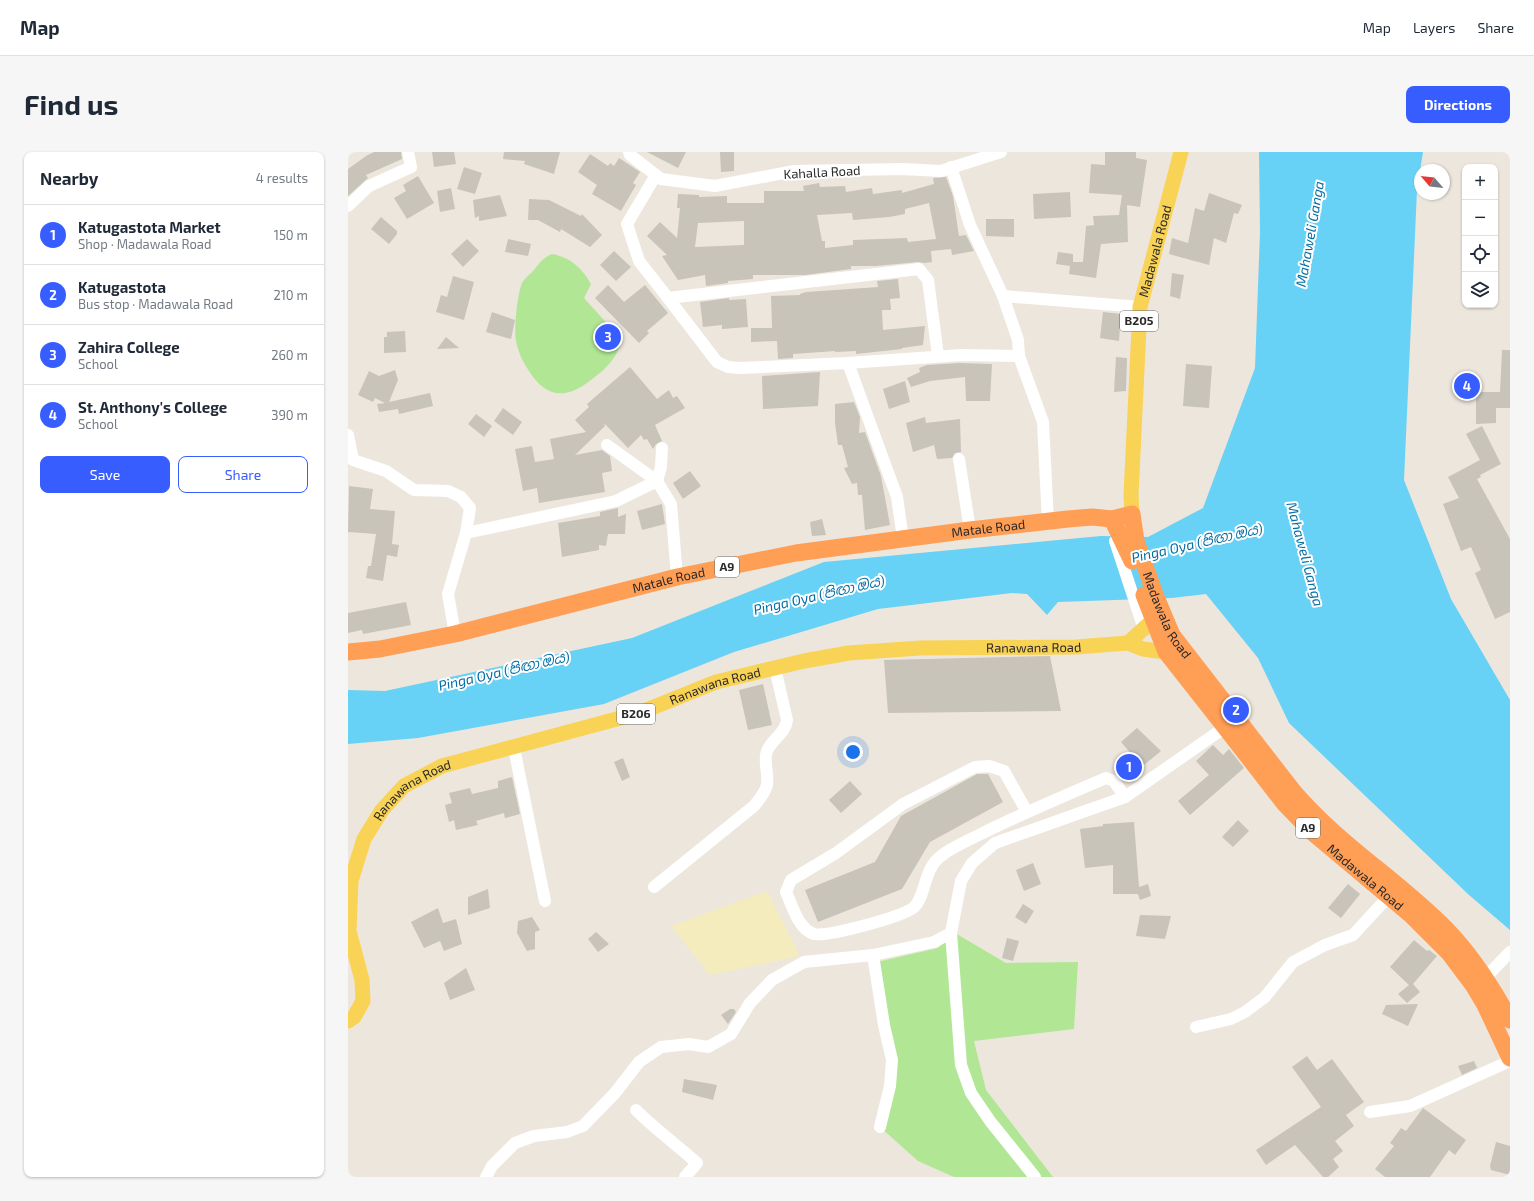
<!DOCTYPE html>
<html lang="en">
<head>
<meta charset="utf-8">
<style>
	:root { --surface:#fff; --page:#f6f6f7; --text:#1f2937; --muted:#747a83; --line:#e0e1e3; --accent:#375dff }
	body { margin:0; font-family:"Exo 2","Noto Sans Sinhala",sans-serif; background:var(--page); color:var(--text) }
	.controls { position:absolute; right:12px; top:12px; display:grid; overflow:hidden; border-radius:8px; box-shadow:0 1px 3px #0004 }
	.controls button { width:36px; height:36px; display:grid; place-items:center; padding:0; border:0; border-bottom:1px solid var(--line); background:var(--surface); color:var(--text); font:20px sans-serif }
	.compass { position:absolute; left:1066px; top:12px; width:36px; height:36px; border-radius:50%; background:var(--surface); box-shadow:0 1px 3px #0004; rotate:298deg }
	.you { position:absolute; left:505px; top:600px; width:14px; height:14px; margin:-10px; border:3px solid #fff; border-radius:50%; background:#1a73e8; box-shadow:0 0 0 6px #1a73e833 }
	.badge { display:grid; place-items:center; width:26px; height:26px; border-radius:50%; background:var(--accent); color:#fff; font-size:13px; font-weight:700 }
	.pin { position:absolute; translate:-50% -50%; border:2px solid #fff; box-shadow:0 1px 4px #0006 }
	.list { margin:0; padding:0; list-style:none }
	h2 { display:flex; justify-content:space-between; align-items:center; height:52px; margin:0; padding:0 16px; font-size:17px }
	h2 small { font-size:13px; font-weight:400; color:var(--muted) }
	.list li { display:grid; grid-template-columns:26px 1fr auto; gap:12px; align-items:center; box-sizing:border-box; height:60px; padding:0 16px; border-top:1px solid var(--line) }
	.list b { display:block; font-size:15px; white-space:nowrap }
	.list p { margin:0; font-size:13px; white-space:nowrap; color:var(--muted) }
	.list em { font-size:13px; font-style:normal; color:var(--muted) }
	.actions { display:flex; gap:8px; padding:12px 16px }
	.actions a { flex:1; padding:9px 0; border:1px solid var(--accent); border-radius:8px; text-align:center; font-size:14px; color:var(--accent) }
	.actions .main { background:var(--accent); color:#fff }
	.icon { flex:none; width:22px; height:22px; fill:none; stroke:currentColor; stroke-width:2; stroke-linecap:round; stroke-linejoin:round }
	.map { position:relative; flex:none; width:1162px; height:1025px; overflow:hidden; border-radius:8px }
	header { display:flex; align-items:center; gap:24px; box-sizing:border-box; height:56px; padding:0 20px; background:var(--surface); border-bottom:1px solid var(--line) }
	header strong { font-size:19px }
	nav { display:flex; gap:22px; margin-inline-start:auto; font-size:14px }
	.intro { display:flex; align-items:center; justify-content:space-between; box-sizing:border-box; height:96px; padding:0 24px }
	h1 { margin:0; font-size:28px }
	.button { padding:10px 18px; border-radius:8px; background:var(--accent); color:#fff; font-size:14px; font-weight:700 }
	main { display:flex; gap:24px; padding:0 24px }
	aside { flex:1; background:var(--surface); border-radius:8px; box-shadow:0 1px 3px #0004 }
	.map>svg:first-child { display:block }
	.green { fill:#b1e794 }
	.sand { fill:#f4ecbc }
	.water { fill:#68d1f6 }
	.building { fill:#c8c4ba; fill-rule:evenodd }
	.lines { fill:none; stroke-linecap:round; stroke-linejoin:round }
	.minor { stroke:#fff; stroke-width:12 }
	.major { stroke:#f9d355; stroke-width:15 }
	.highway { stroke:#ff9e55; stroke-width:17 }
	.labels { text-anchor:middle; stroke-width:4; stroke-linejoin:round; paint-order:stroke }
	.shield { fill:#fff; stroke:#6a6a6a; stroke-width:1 }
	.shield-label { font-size:12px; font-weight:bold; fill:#2a2a2a }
	.street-label { font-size:13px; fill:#2a2a2a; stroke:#fff }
	.water-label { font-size:14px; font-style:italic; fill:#056ea4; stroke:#fff }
</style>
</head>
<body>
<header>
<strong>Map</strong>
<nav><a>Map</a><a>Layers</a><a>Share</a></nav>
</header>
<div class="intro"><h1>Find us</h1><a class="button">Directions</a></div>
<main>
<aside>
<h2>Nearby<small>4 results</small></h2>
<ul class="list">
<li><span class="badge">1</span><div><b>Katugastota Market</b><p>Shop · Madawala Road</p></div><em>150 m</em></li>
<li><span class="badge">2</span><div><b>Katugastota</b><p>Bus stop · Madawala Road</p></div><em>210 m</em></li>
<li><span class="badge">3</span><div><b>Zahira College</b><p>School</p></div><em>260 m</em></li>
<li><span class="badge">4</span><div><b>St. Anthony's College</b><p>School</p></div><em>390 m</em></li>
</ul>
<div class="actions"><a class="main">Save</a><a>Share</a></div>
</aside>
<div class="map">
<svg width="1162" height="1025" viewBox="0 0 1162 1025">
	<rect width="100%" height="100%" fill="#ede6dc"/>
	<g class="green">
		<path d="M204,102C222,105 234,116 243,132L236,146L274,188C269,206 258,217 243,228C218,248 198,246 181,219C175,210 170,200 168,189C166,176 169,143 174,131C176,127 182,122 186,118C192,110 195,106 204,102Z"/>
		<path d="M607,781L658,811L730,810L726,877L626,889L638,938L705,1025H606L570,1009L532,975L542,934L529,810L590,796Z"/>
	</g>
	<path class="sand" d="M419,739L452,804L362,823L323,774Z"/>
	<path class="water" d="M911,0H1075L1069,38L1056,328L1103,447L1162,548V778L1121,743L941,571L910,506L858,442L824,446L710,450L699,463L679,442L664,441L530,457L386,500L256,552L70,586L0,592V538L37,539L284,486L476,410L753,384L800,385L855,356L907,216L912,80Z"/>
	<g class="building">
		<path d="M26,0H53L54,7L18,23L20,26L0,44V17L18,4Z"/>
		<path d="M84,0H106L108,12L86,15Z"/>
		<path d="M156,0H212L206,22L176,12L177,9L155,7Z"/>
		<path d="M299,0H338L330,16Z"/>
		<path d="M372,0H386V19L373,20Z"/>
		<path d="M757,0H788V6L799,8L792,55L779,53L780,90L753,92L748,126L721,122L722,114L708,112L710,100L725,102V110H735L738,74L746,73L745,64L771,63L774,43L741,41L743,12L757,13Z"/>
		<path d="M242,2L260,14L262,11L266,14L271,6L292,20L285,31L288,33L273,59L244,42L249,33L230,20Z"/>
		<path d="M116,15L134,21L127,42L109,37Z"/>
		<path d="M70,24L86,51L59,67L46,46L58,39L55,33Z"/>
		<path d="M598,25L605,44L611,84L618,83L626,99L604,103L603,97L583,99L584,110L576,111L570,110L528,114H503V117L457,123H405V127L380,129V131L358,134L357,123L330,128L314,104L319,103L299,84L312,70L329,86L332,56H329L330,42L351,43V45L379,44V51H416V39H456L455,34L471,31L472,35L497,34L498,40L524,36L525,42L554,38V41L586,32L585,26ZM581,51L588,87L560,90L559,86L505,88V93L477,96V89H474L469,63L504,61L505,68L541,65L557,62V57ZM396,69V93L347,95L350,71Z"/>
		<path d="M103,36L107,57L92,60L89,39Z"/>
		<path d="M722,40L723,65L686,67L685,42Z"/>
		<path d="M861,41L894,53L890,62L886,61L878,91L866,86L861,113L821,102L824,86L840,91L847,56L856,59Z"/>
		<path d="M152,43L159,64L131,69V64L127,66L125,48Z"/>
		<path d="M181,47L201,48L233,64L234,62L254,83L242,95L213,77L212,80L190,68H180Z"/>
		<path d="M33,65L49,79V82L41,92L23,77Z"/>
		<path d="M638,67H666V85L638,84Z"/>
		<path d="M119,87L131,99L115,115L103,102Z"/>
		<path d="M160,87L183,92L180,104L157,100Z"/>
		<path d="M266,99L283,115L268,129L252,113Z"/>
		<path d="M824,121L836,123L832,147L822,144Z"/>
		<path d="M105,124L126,130L116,168L88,160L93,143L99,145Z"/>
		<path d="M550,127L552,146L542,147L543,158H534L535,178L577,174L575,193L554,196V197L508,202V199L487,200V199L445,202V206L430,207L429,189L403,190V176H424L423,144L452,143V142L458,140L530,135L529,129Z"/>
		<path d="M260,133L276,150L297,133L320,161L299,179L301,181L291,191L247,146Z"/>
		<path d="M381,146V148L398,147L400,175L374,177V173L355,175L352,150Z"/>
		<path d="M144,160L167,168L163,187L138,180Z"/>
		<path d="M755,160L773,162L771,189L752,186Z"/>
		<path d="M57,179L58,200L36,201V185H39V180Z"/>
		<path d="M98,185L111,196L89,197Z"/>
		<path d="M1154,198H1162V256H1148V271L1128,272V240H1152Z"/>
		<path d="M768,205L779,206L778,239L766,240Z"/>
		<path d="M611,211L644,212L642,249H618L617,225L582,229L563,235L559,226L572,220L571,216L579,213Z"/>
		<path d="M838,212L864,214L861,256L835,254Z"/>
		<path d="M282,215L309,247L321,238L325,246L329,244L337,256L307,273L314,289L308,292L305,297L299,287L296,288L293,283L280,296L256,271L257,274L227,303L254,298L262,304L264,319L254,321L257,340L191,351L189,336L175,339L167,297L184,294L187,310L206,307L202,287L238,280L227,268L241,255L239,252Z"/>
		<path d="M47,218L50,228L41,250L82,241L85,254L51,262L50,257L31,260L29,252L37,251L27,246L25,250L10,243L21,219L31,224Z"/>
		<path d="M472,220L470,254L415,257L414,224Z"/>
		<path d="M557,229L562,250L541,257L535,237Z"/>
		<path d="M506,250L512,265L511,281L517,280L533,324L542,373L517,378L514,343H510L509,331L504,332L496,316L500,315L494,293H490L487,271V252Z"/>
		<path d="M155,256L174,270L165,283L146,269Z"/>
		<path d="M128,262L144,274L136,285L120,272Z"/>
		<path d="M577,265L578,271L612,267L613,300L607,301L604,306L589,307L586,293L565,300L558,271Z"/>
		<path d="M1134,274L1153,312L1132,323L1133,325L1129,327L1162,387V460L1147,467L1127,421L1133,418L1123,395L1113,399L1095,352L1111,346L1100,325L1132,308L1118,282Z"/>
		<path d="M342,319L353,334L335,347L325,331Z"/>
		<path d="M1,334L25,337L22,357L47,359L44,392L51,393L49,405L39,403L35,429L18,426L20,414H23L28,382L0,380Z"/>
		<path d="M314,352L317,372L294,378L289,359Z"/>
		<path d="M270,356V365L278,362L277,382H260L258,394L251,393V398L214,405L210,371L252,364V360Z"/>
		<path d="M474,367L478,383L464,384L462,370Z"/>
		<path d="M58,450L63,473L15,482L14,478L0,481V461Z"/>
		<path d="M702,504L713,559L540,561L536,508Z"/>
		<path d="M415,532L424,573L400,578L391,538Z"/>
		<path d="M789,576L813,599L791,617L783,607L786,605L773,590Z"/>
		<path d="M865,593L875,603L881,597L896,616L842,663L830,649L861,623L848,609Z"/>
		<path d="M275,606L282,625L274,629L266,610Z"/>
		<path d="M629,622H640L655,650L582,690L554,737L470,770L457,738L527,710L553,664Z"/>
		<path d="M164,625L172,662L157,666L156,661L128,669L130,673L108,678L106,668L101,670L97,653L104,651L101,641L122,636L124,642L150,636V629Z"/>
		<path d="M502,629L514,642L493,661L481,648Z"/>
		<path d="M890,668L901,679L885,695L874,685Z"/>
		<path d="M786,670L791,735L800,732L803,744L792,748L790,742H765V713L737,716L732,677L755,674V672Z"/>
		<path d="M685,711L693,732L676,739L668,718Z"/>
		<path d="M1000,732L1012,742L993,766L980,756Z"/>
		<path d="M140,737L142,756L120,763V745Z"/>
		<path d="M675,752L686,759L678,772L667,765Z"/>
		<path d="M90,756L95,771L108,767L114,792L96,799L92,789L76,796L63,770Z"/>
		<path d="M792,763L823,764L817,787L788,784Z"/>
		<path d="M184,765L192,778L187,780V797L179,799L169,781L170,769Z"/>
		<path d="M248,780L261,792L250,800L240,787Z"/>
		<path d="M659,786L671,789L665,809L654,806Z"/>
		<path d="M1066,788L1079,799L1081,798L1089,804L1065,832L1072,840L1059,851L1050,842L1061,833L1042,815Z"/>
		<path d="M118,816L127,838L102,848L96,831Z"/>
		<path d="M1070,852L1060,874L1034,862L1038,853Z"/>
		<path d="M382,857H386L388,860L380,872L373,863Z"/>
		<path d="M959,904L969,918L984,907L1016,950L998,963L1006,974L987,989L995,999L985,1007L991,1015L980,1025H975L947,993L918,1013L908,998L973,955L944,915Z"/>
		<path d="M1126,909L1129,916L1114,923L1110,914Z"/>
		<path d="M336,927L369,933L365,948L334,940Z"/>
		<path d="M1075,956L1118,988L1107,1003L1101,998L1082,1025H1037L1027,1017L1046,994L1042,991L1053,976L1058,979Z"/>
		<path d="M1148,990L1162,994V1023L1143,1018L1142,1014Z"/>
	</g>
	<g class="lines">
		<g class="minor">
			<path d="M281,0L282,3L313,27L367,34L446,19L554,17L593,19L653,0"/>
			<path d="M603,15L622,73L655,144L670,188L671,204L695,270L700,370"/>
			<path d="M308,23L279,72L291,109L320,146"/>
			<path d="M0,54L21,34L63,15L60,0"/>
			<path d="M655,144L792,155"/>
			<path d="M500,211L392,216L380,215L369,210L320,146L571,117L580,128L590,204"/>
			<path d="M0,283L5,308L38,319L66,338L100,339L113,345L122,356L118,381L100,442L107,482"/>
			<path d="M259,293L309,329L323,352L329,425"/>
			<path d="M611,307L622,378"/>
			<path d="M118,381L268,349L309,329L313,315L314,296"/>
			<path d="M555,387L549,345L500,211L614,203L671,204"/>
			<path d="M767,389L796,477"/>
			<path d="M166,596L197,749"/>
			<path d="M679,660L656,619L641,614L627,615L555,652L488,701L443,728L438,740C444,753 450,777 466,782C480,785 553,765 565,756C578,746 575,717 593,704C607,693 624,687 639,679C678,660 718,643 758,626L766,629L777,645"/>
			<path d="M306,735L406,654C411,648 417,641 419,633C421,622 415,609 419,599C424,587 438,581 439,568L427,516"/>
			<path d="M603,781L613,913L623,941L642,969L687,1025"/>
			<path d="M525,803L536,873L544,908L542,934L532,975"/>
			<path d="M1138,825L1162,800"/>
			<path d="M848,875L883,867L897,860L917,845L945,810L977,793L1005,783L1041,744"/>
			<path d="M288,958C307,977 329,993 349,1011L337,1025"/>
			<path d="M1022,960L1062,954L1162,909"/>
			<path d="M138,1025L144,1014L167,991L186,984L219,980L235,974L267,941L291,910L313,895L341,892L360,895L383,882L402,851L424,828L456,810L525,803L586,790L603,781L613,729L624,711L647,691L777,645L883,571"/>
		</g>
		<g class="major">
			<path id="s1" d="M784,362L783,343L792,155L833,0"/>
			<path d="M780,491L804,469"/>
			<path id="s2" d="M0,869L6,865L15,849L14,828L1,779L3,729L16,687L34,658L56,634L94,614L291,561L368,530L456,509L501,501L572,496L728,495L780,491L795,497L818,500"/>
		</g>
		<g class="highway">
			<path d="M764,367L784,409"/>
			<path id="s3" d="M796,443L818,500L877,575L936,651L964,680L1063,763L1101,801L1125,833L1137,853L1162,906"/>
			<path id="s4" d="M0,500L32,497L107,482L329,425L448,401L622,378L720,367L744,365L764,367L784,362L788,389L808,445L824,483L945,639C991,693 1050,728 1099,778C1125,805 1144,835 1162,868"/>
		</g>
	</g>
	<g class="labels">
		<g class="shield">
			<rect x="772" y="159" width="38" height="20" rx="3"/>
			<rect x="367" y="405" width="24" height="20" rx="3"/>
			<rect x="269" y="552" width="38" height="20" rx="3"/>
			<rect x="948" y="666" width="24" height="20" rx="3"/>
		</g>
		<g class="shield-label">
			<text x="791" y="173">B205</text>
			<text x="379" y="419">A9</text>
			<text x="288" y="566">B206</text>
			<text x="960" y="680">A9</text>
		</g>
		<g class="street-label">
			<text transform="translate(474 20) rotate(-3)" y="5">Kahalla Road</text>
			<text dy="5" stroke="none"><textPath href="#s1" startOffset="265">Madawala Road</textPath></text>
			<text dy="5" stroke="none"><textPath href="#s4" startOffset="653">Matale Road</textPath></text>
			<text dy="5" stroke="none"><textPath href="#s4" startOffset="329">Matale Road</textPath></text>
			<text dy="5" stroke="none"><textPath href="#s4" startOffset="906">Madawala Road</textPath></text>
			<text dy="5" stroke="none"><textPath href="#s2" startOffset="909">Ranawana Road</textPath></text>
			<text dy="5" stroke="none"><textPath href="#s2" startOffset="586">Ranawana Road</textPath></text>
			<text dy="5" stroke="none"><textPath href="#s2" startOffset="262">Ranawana Road</textPath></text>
			<text dy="5" stroke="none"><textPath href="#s3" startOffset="363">Madawala Road</textPath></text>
		</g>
		<g class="water-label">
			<text transform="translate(962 82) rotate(-80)" y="5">Mahaweli Ganga</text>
			<text transform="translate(849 391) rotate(-13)" y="5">Pinga Oya (පිඟා ඔය)</text>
			<text transform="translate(957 402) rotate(75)" y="5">Mahaweli Ganga</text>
			<text transform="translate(471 443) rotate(-13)" y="5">Pinga Oya (පිඟා ඔය)</text>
			<text transform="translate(156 519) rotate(-13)" y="5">Pinga Oya (පිඟා ඔය)</text>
		</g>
	</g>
</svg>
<div class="controls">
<button>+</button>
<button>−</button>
<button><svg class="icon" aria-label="locate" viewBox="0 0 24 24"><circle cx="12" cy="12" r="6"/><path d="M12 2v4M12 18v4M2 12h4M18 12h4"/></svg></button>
<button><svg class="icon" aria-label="layers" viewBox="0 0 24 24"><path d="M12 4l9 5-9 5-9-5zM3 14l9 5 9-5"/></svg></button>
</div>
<svg class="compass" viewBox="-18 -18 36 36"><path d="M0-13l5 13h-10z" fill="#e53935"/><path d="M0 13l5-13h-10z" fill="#747a83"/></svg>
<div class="you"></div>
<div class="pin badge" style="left:781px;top:615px">1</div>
<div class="pin badge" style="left:888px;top:558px">2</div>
<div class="pin badge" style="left:260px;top:185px">3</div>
<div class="pin badge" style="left:1119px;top:234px">4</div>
</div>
</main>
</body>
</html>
